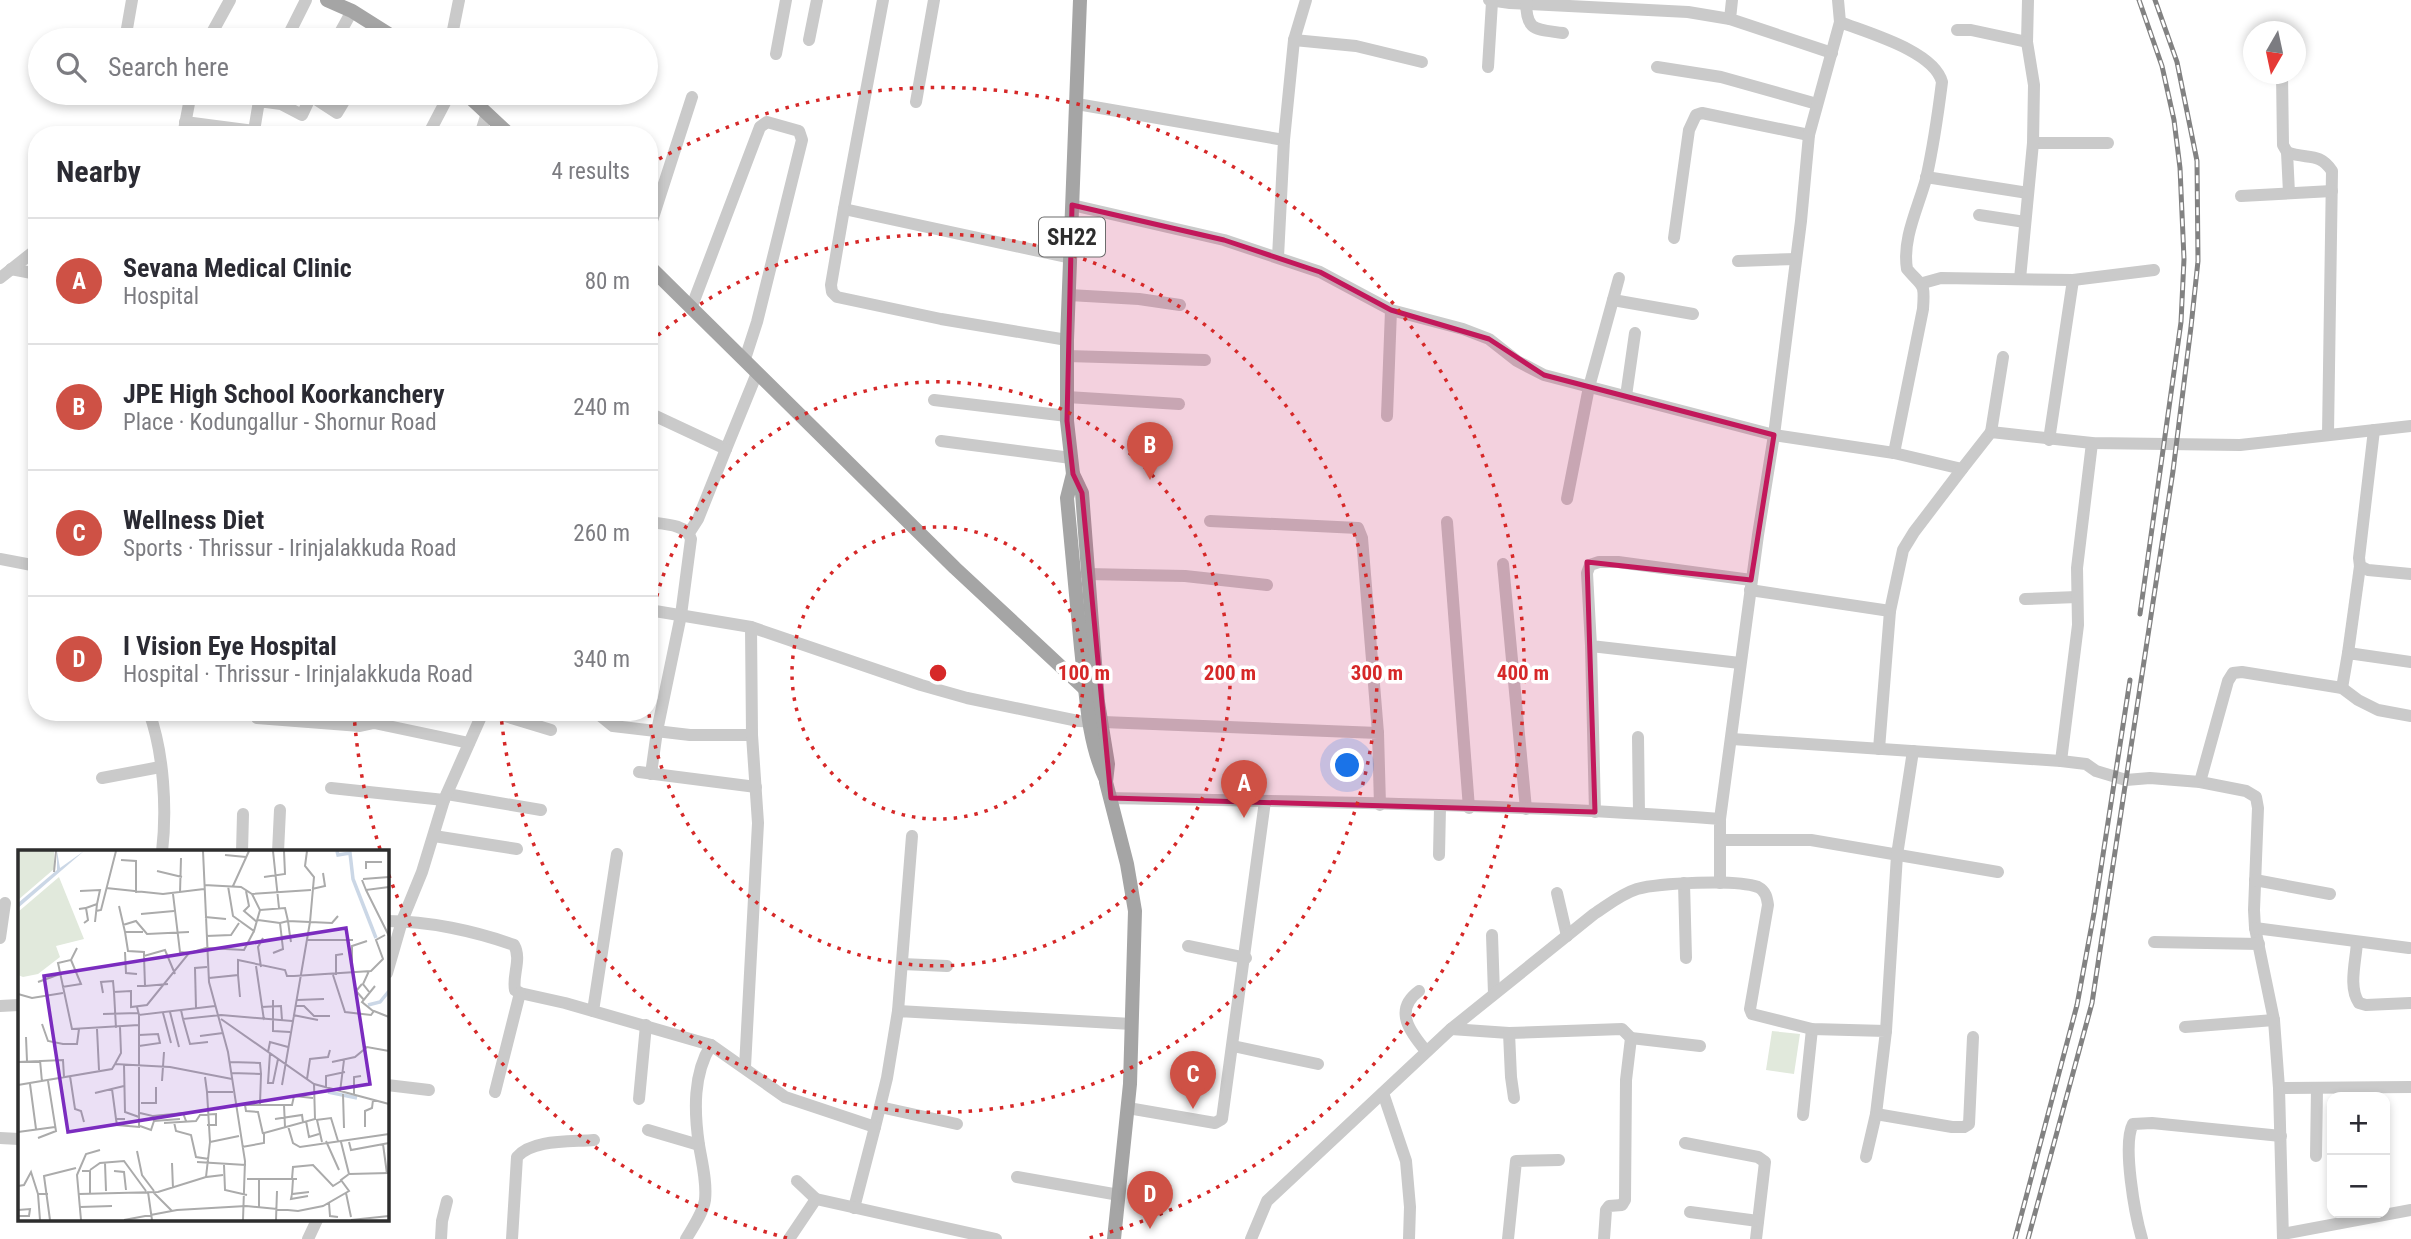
<!DOCTYPE html>
<html lang="en">
<head>
<meta charset="utf-8">
<style>
	:root { --surface:#fff; --page:#f2f2f3; --text:#2b2b33; --muted:#7c7c81; --line:#e1e1e2; --accent:#ce5145 }
	body { margin:0; font-family:"Roboto Condensed",sans-serif; background:var(--page); color:var(--text) }
	.controls { position:absolute; right:21px; bottom:21px; display:grid; overflow:hidden; border-radius:14px; box-shadow:0 4px 10px #0003 }
	.controls button { width:63px; height:63px; display:grid; place-items:center; padding:0; border:0; border-bottom:2px solid var(--line); background:var(--surface); color:var(--text); font:35px sans-serif }
	.compass { position:absolute; left:2243px; top:21px; width:63px; height:63px; border-radius:50%; background:var(--surface); box-shadow:0 4px 10px #0003; rotate:189deg }
	.you { position:absolute; left:1348px; top:766px; width:24px; height:24px; margin:-18px; border:5px solid #fff; border-radius:50%; background:#1a73e8; box-shadow:0 0 0 10px #1a73e833 }
	.badge { display:grid; place-items:center; width:46px; height:46px; border-radius:50%; background:var(--accent); color:#fff; font-size:23px; font-weight:700 }
	.pin { position:absolute; translate:-50% -58px; filter:drop-shadow(0 2px 4px #0008) }
	.pin::after { content:''; position:absolute; top:37px; width:24px; height:21px; background:inherit; clip-path:polygon(0 0,100% 0,50% 100%) }
	.list { margin:0; padding:0; list-style:none }
	h2 { display:flex; justify-content:space-between; align-items:center; height:91px; margin:0; padding:0 28px; font-size:30px }
	h2 small { font-size:23px; font-weight:400; color:var(--muted) }
	.list li { display:grid; grid-template-columns:46px 1fr auto; gap:21px; align-items:center; box-sizing:border-box; height:126px; padding:0 28px; border-top:2px solid var(--line) }
	.list b { display:block; font-size:26px; white-space:nowrap }
	.list p { margin:0; font-size:23px; white-space:nowrap; color:var(--muted) }
	.list em { font-size:23px; font-style:normal; color:var(--muted) }
	.icon { flex:none; width:38px; height:38px; fill:none; stroke:currentColor; stroke-width:2; stroke-linecap:round; stroke-linejoin:round }
	.map { position:relative; flex:none; width:2411px; height:1239px; overflow:hidden }
	.search { position:absolute; background:var(--surface); box-shadow:0 4px 10px #0003; left:28px; top:28px; width:630px; height:77px; display:flex; align-items:center; gap:18px; box-sizing:border-box; padding:0 24px; border-radius:38px; color:var(--muted); font-size:26px }
	.panel { position:absolute; background:var(--surface); box-shadow:0 4px 10px #0003; left:28px; top:126px; width:630px; height:595px; border-radius:28px }
	.map>svg:first-child { display:block }
	.green { fill:#e1e9dc }
	.lines { fill:none; stroke-linecap:round; stroke-linejoin:round }
	.minor { stroke:#cacaca; stroke-width:12 }
	.major { stroke:#a5a5a5; stroke-width:14 }
	.rail-casing { stroke:#828282; stroke-width:5 }
	.rail { stroke:#fff; stroke-width:2.5; stroke-dasharray:8; stroke-linecap:butt }
	.marked { fill:#c2185b; fill-opacity:0.2; stroke:#c2185b; stroke-width:5; stroke-linejoin:round }
	.ring { fill:none; stroke:#d62828; stroke-width:3.5; stroke-dasharray:3.5 7 }
	.labels { text-anchor:middle; stroke-width:7; stroke-linejoin:round; paint-order:stroke }
	.shield { fill:#fff; stroke:#6c6c6c; stroke-width:2 }
	.shield-label { font-size:23px; font-weight:bold; fill:#2d2d2d }
	.inset-river { fill:none; stroke:#cbd7e6; stroke-width:3.5 }
	.inset-road { fill:none; stroke:#ababab; stroke-width:2 }
	.view { fill:#7b2cbf; fill-opacity:0.15; stroke:#7b2cbf; stroke-width:3.5 }
	.inset-edge { fill:none; stroke:#2d2d2d; stroke-width:3.5 }
	.centre { fill:#d62828; stroke:#fff; stroke-width:3.5 }
	.ring-label { font-size:21px; text-anchor:middle; font-weight:bold; fill:#d62828; stroke:#fff; stroke-width:7; stroke-linejoin:round; paint-order:stroke }
</style>
</head>
<body>
<div class="map">
<svg width="2411" height="1239" viewBox="0 0 2411 1239">
	<rect width="100%" height="100%" fill="#fff"/>
	<path class="green" d="M1772,1031L1800,1034L1794,1074L1766,1070Z"/>
	<g class="lines">
		<g class="minor">
			<path d="M883,0L844,209L1071,258"/>
			<path d="M1489,0L1510,3L1688,12L1730,19"/>
			<path d="M1526,0C1526,32 1535,29 1563,33"/>
			<path d="M1732,0L1730,19L1832,53"/>
			<path d="M1838,0L1840,22"/>
			<path d="M1957,30H1971L2027,42L2028,0"/>
			<path d="M125,40L132,0"/>
			<path d="M208,40L230,0"/>
			<path d="M286,40L306,0"/>
			<path d="M336,40L352,11"/>
			<path d="M451,40L459,0"/>
			<path d="M809,40L817,0"/>
			<path d="M1294,40L1356,46L1422,62"/>
			<path d="M776,54L786,0"/>
			<path d="M1488,67L1492,2"/>
			<path d="M1657,67L1721,77L1817,104"/>
			<path d="M2282,74L2283,145L2287,152C2306,160 2319,151 2332,171L2328,434"/>
			<path d="M916,102L934,0"/>
			<path d="M1077,104L1284,140L1278,257"/>
			<path d="M185,122L254,131L259,101L281,104L302,115L311,96L337,113L346,98L339,93"/>
			<path d="M183,135L191,93"/>
			<path d="M428,135L450,93"/>
			<path d="M480,135L487,113"/>
			<path d="M1284,140L1294,40L1306,0"/>
			<path d="M2033,143H2108"/>
			<path d="M2287,152L2289,193"/>
			<path d="M1926,177L2028,193"/>
			<path d="M2241,196L2332,191"/>
			<path d="M1072,205L1224,240L1320,272L1391,310L1463,329L1489,339L1517,361L1544,375L1774,435L1894,453L1962,469L1991,432L2092,443L2240,445L2411,426"/>
			<path d="M844,209L831,285L832,292L837,297L941,319L1067,340"/>
			<path d="M1979,215L2025,222"/>
			<path d="M649,230L692,97"/>
			<path d="M1674,238L1689,130L1696,115L1702,113L1809,135"/>
			<path d="M1738,261L1796,259"/>
			<path d="M11,269L37,274"/>
			<path d="M0,278L37,249"/>
			<path d="M2020,279L2033,143L2034,85L2027,42"/>
			<path d="M1923,283L1941,278L2073,280L2154,270"/>
			<path d="M1069,295L1139,299L1180,305"/>
			<path d="M1613,300L1693,314"/>
			<path d="M692,306L760,127L767,122L799,131L802,140L757,322L745,359"/>
			<path d="M1067,356L1205,360"/>
			<path d="M1626,396L1635,333"/>
			<path d="M1067,397L1179,404"/>
			<path d="M934,400L1067,416"/>
			<path d="M649,413L726,449L757,373"/>
			<path d="M1387,416L1391,310"/>
			<path d="M2374,430L2359,558L2360,566L2368,570L2411,574"/>
			<path d="M1991,432L2003,357"/>
			<path d="M2049,440L2073,280"/>
			<path d="M941,441L1071,458"/>
			<path d="M1567,499L1589,387L1619,278"/>
			<path d="M1210,521L1358,528L1362,538L1378,733"/>
			<path d="M649,522C662,524 687,524 691,539L681,615L657,731L651,774"/>
			<path d="M1447,522L1469,808"/>
			<path d="M689,533L698,519L726,449"/>
			<path d="M0,559L37,566"/>
			<path d="M1503,564L1526,809"/>
			<path d="M1086,574L1185,576L1267,585"/>
			<path d="M1750,590L1890,611"/>
			<path d="M2025,599L2077,597"/>
			<path d="M649,610L751,627L921,685L967,698L1078,721L1378,733L1380,805"/>
			<path d="M1591,646L1595,812"/>
			<path d="M2348,653L2360,566"/>
			<path d="M1740,663L1591,646L1587,573L1590,565L1599,562H1618L1751,580"/>
			<path d="M2342,688L2348,653L2411,662"/>
			<path d="M149,712C164,753 167,810 162,852"/>
			<path d="M492,712L551,730"/>
			<path d="M596,712L613,726L690,735H752"/>
			<path d="M257,718L360,726L374,723L469,743"/>
			<path d="M1638,737L1639,813"/>
			<path d="M1732,739L2061,761L2086,764L2096,771L2126,780L2150,778L2200,782L2246,791L2256,797L2258,808L2254,910L2255,928L2274,1020L2279,1088L2283,1239"/>
			<path d="M1879,749L1890,611L1903,550L1914,532L1962,469"/>
			<path d="M2061,761L2078,625L2077,568L2092,443"/>
			<path d="M639,772L756,787"/>
			<path d="M102,778L160,767"/>
			<path d="M2200,782L2228,681L2233,673L2242,672L2342,688L2358,700L2378,710L2411,716"/>
			<path d="M331,788L444,800"/>
			<path d="M447,794L541,810"/>
			<path d="M1111,798C1314,802 1518,804 1720,819V883"/>
			<path d="M1720,819L1758,535L1774,435L1801,221L1809,135L1840,22C1868,33 1934,51 1942,82C1938,114 1933,148 1926,179C1918,208 1902,239 1907,269C1923,288 1925,281 1923,309L1894,453"/>
			<path d="M434,836L517,849"/>
			<path d="M1720,840H1811L1998,872"/>
			<path d="M242,852L243,814"/>
			<path d="M278,852L280,810"/>
			<path d="M1439,855L1440,807"/>
			<path d="M2255,880L2330,894"/>
			<path d="M1684,883L1686,958"/>
			<path d="M1557,893L1567,936"/>
			<path d="M387,921C428,921 475,931 514,945C522,959 512,975 515,990L520,993L565,1003L711,1045L785,1097L875,1127L887,1078L898,1011L1132,1024"/>
			<path d="M2255,928L2409,948"/>
			<path d="M1492,935L1494,994"/>
			<path d="M0,938L5,903"/>
			<path d="M2154,942L2259,944"/>
			<path d="M2357,942C2356,961 2348,987 2359,1003L2366,1005L2410,1003"/>
			<path d="M1188,946L1246,958"/>
			<path d="M902,964L947,966"/>
			<path d="M387,973L402,921L422,872L444,800L483,712"/>
			<path d="M1419,991C1393,1010 1410,1032 1426,1051"/>
			<path d="M0,1006L19,1005"/>
			<path d="M593,1011L617,854"/>
			<path d="M898,1011L912,836"/>
			<path d="M2185,1027L2274,1020"/>
			<path d="M1451,1029L1509,1033L1622,1029L1631,1038"/>
			<path d="M1886,1031L1897,855L1913,751"/>
			<path d="M1509,1033L1511,1077L1514,1098"/>
			<path d="M1233,1046L1318,1064"/>
			<path d="M745,1067L758,823L752,735L751,627"/>
			<path d="M387,1085L429,1090"/>
			<path d="M2279,1088L2411,1087"/>
			<path d="M495,1092L520,993"/>
			<path d="M1383,1093L1406,1161L1410,1207L1409,1239"/>
			<path d="M639,1099L646,1025"/>
			<path d="M880,1107L957,1124"/>
			<path d="M1128,1108L1215,1123L1222,1119L1265,801"/>
			<path d="M1803,1115L1812,1029"/>
			<path d="M648,1130L699,1145"/>
			<path d="M0,1138L19,1139"/>
			<path d="M1685,1143L1758,1157L1765,1162L1756,1239"/>
			<path d="M2316,1156L2317,1088"/>
			<path d="M1866,1157L1876,1114"/>
			<path d="M1017,1177L1119,1195"/>
			<path d="M797,1181L816,1199"/>
			<path d="M854,1208L875,1127"/>
			<path d="M1690,1212L1758,1221"/>
			<path d="M2283,1234L2411,1210"/>
			<path d="M308,1239L317,1220"/>
			<path d="M441,1239L442,1221L447,1201"/>
			<path d="M512,1239L517,1157C532,1139 571,1142 594,1140"/>
			<path d="M686,1239C693,1227 703,1213 705,1200C707,1182 702,1163 699,1145C694,1111 693,1074 711,1045"/>
			<path d="M789,1239L816,1199L996,1239"/>
			<path d="M1251,1239L1267,1201L1451,1029L1594,914C1608,905 1621,894 1637,889C1659,883 1736,879 1758,887C1766,891 1767,898 1768,905L1750,1009L1752,1014L1812,1029L1886,1031L1876,1114L1952,1127H1964L1969,1124L1973,1037"/>
			<path d="M1508,1239L1516,1161L1559,1160"/>
			<path d="M1604,1239L1606,1210L1609,1206L1622,1205L1625,1200L1626,1080L1631,1038L1700,1046"/>
			<path d="M2142,1239C2135,1215 2122,1144 2133,1124L2152,1123L2281,1136"/>
		</g>
		<g class="major">
			<path d="M327,0L352,11L398,40"/>
			<path d="M1080,0L1067,340V421L1073,474L1082,493L1098,702L1108,764L1106,782L1127,864L1135,911L1130,1084L1114,1239"/>
			<path d="M465,93L510,135"/>
			<path d="M649,266L955,568L1086,690"/>
			<path d="M1073,474L1067,498C1072,548 1076,598 1081,648C1086,692 1087,740 1106,780"/>
		</g>
		<g class="rail-casing">
			<g id="rail">
				<path d="M2139,0L2162,66L2174,120L2180,168L2184,259L2181,322L2140,614"/>
				<path d="M2015,1239L2077,1005L2094,913L2130,680"/>
				<path d="M2028,1239L2092,1003L2173,471L2191,327L2198,261L2197,161L2177,62L2155,0"/>
			</g>
		</g>
		<use href="#rail" class="rail"/>
	</g>
	<path class="marked" d="M1072,205L1224,240L1320,272L1391,310L1489,339L1544,375L1774,435L1751,580L1587,562L1595,812L1111,798L1082,493L1073,474L1067,421Z"/>
	<g class="ring">
		<circle cx="938" cy="673" r="146"/>
		<path d="M650 627A292 292 0 1 1 649 714"/>
		<path d="M650 342A439 439 0 1 1 501 715"/>
		<path d="M787 1238A585 585 0 0 1 388 873M380 849A585 585 0 0 1 354 714M650 164A585 585 0 1 1 1089 1238"/>
	</g>
	<g class="labels">
		<rect class="shield" x="1039" y="217.5" width="66" height="39" rx="5"/>
		<g class="shield-label">
			<text x="1072" y="245">SH22</text>
		</g>
	</g>
	<g transform="translate(18 850)">
		<rect width="371" height="371" fill="#fff"/>
		<path d="M0,1H36V19L0,50ZM41,27L66,89L38,96L42,107L20,124L5,127L0,125V62Z" fill="#e1e9dc"/>
		<path d="M39,1L42,18L66,1L0,58V53L39,20Z" fill="#cbd7e6"/>
		<path class="inset-river" d="M319,1L320,5L332,3L335,29L358,88M350,155L362,152L371,141M310,242L339,248"/>
		<path class="inset-road" d="M185,1L191,132L210,202L227,311L225,370M255,1L261,58M207,5L228,7M103,10L118,11V43M348,19V12H364M139,21L164,27M36,22L38,1M246,27L267,24L266,1M345,29L371,27M344,30L348,40L371,37M186,35L223,37L234,44L293,40M210,36L215,66L236,81L242,60L234,44M215,36L231,1M88,38L145,44L186,39M294,39L307,36L305,23M348,40L371,86M62,41L82,40L79,54M228,41L231,56L226,61L239,72M162,43L163,8M155,44L162,102L171,103M101,56L107,82M68,58L79,54L77,72M61,59L68,58L70,70L66,73M242,60L267,58L270,71L314,73L320,66M78,61L83,60L98,1M123,64L156,61M187,67L208,69M240,70L262,73M105,75L118,71L129,84L171,82M125,82H107L110,101L126,102V106L147,100L157,124M188,86L213,85L221,73M263,87L272,86L270,71M288,90H335M273,92L272,86L287,85M59,98L53,110L40,113L54,179L121,175M107,102L108,123L119,124M255,103L265,99L262,73L270,71M238,116L246,170M243,117L240,97L245,88M334,121V96L349,91M351,121L345,134L352,143M220,125L222,147M315,125L327,162L353,165L356,161L371,167M318,125V105L325,104M191,128L220,125V110L267,120L269,126H276L353,121L365,109L358,90L367,85M20,132L42,124M344,134L338,141L346,150M119,136H127L126,106M127,136L150,134M44,137L63,134L53,110M96,142L98,178M85,143L83,132L95,131L96,142L113,141V157L129,155L171,103L188,98L226,100L236,81M0,144L14,148L45,143M255,150V181L272,182M279,150L306,149M277,156H286L296,166H312M119,157L121,165L197,156M243,157L263,156L264,170M178,158L177,118L189,117M163,160L165,169L203,165L274,171M355,161L344,152L357,136M152,162L161,197M145,163L153,193M85,164L120,163M275,165L300,170M165,169L172,194L190,192M203,169L296,234L371,254M24,174L30,191L45,194H59L61,179M79,179L81,220M121,185L140,184L142,193L121,196M182,186L205,183M8,187L9,211M250,202L252,192L270,197M252,203L250,233H255L260,209M22,210L24,232M0,212L45,210L46,227M212,212L242,213L243,224M314,212L337,207L349,197L371,201M97,214L103,203L102,177M106,215L107,262L121,267V165M213,223L243,224L242,254M52,226L57,259L63,261L66,272M187,227L189,242H215M289,229L292,209L310,207L312,200M144,231L146,202M12,234L18,279M0,235L94,219L97,214L152,217L214,229M264,235L292,72L296,27L287,16L289,1M308,238V226L327,222M94,239L98,269M189,242L192,292L221,286M322,242L326,210M77,243L106,236M325,244L326,278M336,246V227L343,226M123,253H138V237M217,255H274L276,246L295,248M227,255L228,261L240,262L245,284M266,255L267,277M122,263L135,266L136,271L133,280L122,276M135,266L165,263L168,271M107,269H98L99,275L121,277V267M257,269L284,265L285,272M298,270L313,268L320,291M299,270L304,292M136,271L162,269M288,271L291,287L301,284M156,272L158,281L173,285L178,307L191,309M146,273L178,271L182,265L198,264V275H189M270,276L275,293L282,297L371,284M347,277V261L354,258L355,250M0,282L37,277M20,288L38,281L30,231M308,291L321,320M192,292L188,327L205,325M323,292L331,324M331,292L333,300L371,293M365,294L369,324M224,297L246,293V283L297,269L296,234M119,301L124,325L136,341M179,312L228,315M87,313L88,341M154,313L155,339M206,315L207,340L229,345M72,320L82,313L106,311L128,341M64,321H72V343M96,321L106,322L108,340M331,324L371,323M229,329H279M274,329L275,317L295,315L315,336L323,331M275,329L274,344L291,342M241,330V358M0,336L6,335L13,322L20,344M130,342L134,370M135,342L154,361M328,343L333,367M61,344L140,342L188,327M274,344L273,349L290,346M311,353L312,366L320,367M228,356L280,361L305,356L331,341L323,330L331,324M62,357L94,356M0,360L12,359L11,366H0M22,370L20,344H30M32,370L26,326L58,318M63,370L59,325L68,304L82,300M106,370L159,360L228,356M258,370L259,341M333,370L371,366"/>
		<path class="view" d="M328,78L352,234L50,282L26,126Z"/>
		<rect width="371" height="371" class="inset-edge"/>
	</g>
	<circle cx="938" cy="673" r="10" class="centre"/>
	<g class="ring-label">
		<text x="1084" y="680">100 m</text>
		<text x="1230" y="680">200 m</text>
		<text x="1377" y="680">300 m</text>
		<text x="1523" y="680">400 m</text>
	</g>
</svg>
<div class="controls">
<button>+</button>
<button>−</button>
</div>
<svg class="compass" viewBox="-18 -18 36 36"><path d="M0-13l5 13h-10z" fill="#e53935"/><path d="M0 13l5-13h-10z" fill="#7c7c81"/></svg>
<div class="you"></div>
<div class="pin badge" style="left:1244px;top:818px">A</div>
<div class="pin badge" style="left:1150px;top:480px">B</div>
<div class="pin badge" style="left:1193px;top:1109px">C</div>
<div class="pin badge" style="left:1150px;top:1229px">D</div>
<div class="search"><svg class="icon" aria-label="search" viewBox="0 0 24 24"><circle cx="10" cy="10" r="6"/><path d="M15 15l6 6"/></svg>Search here</div>
<section class="panel">
<h2>Nearby<small>4 results</small></h2>
<ul class="list">
<li><span class="badge">A</span><div><b>Sevana Medical Clinic</b><p>Hospital</p></div><em>80 m</em></li>
<li><span class="badge">B</span><div><b>JPE High School Koorkanchery</b><p>Place · Kodungallur - Shornur Road</p></div><em>240 m</em></li>
<li><span class="badge">C</span><div><b>Wellness Diet</b><p>Sports · Thrissur - Irinjalakkuda Road</p></div><em>260 m</em></li>
<li><span class="badge">D</span><div><b>I Vision Eye Hospital</b><p>Hospital · Thrissur - Irinjalakkuda Road</p></div><em>340 m</em></li>
</ul>
</section>
</div>
</body>
</html>
